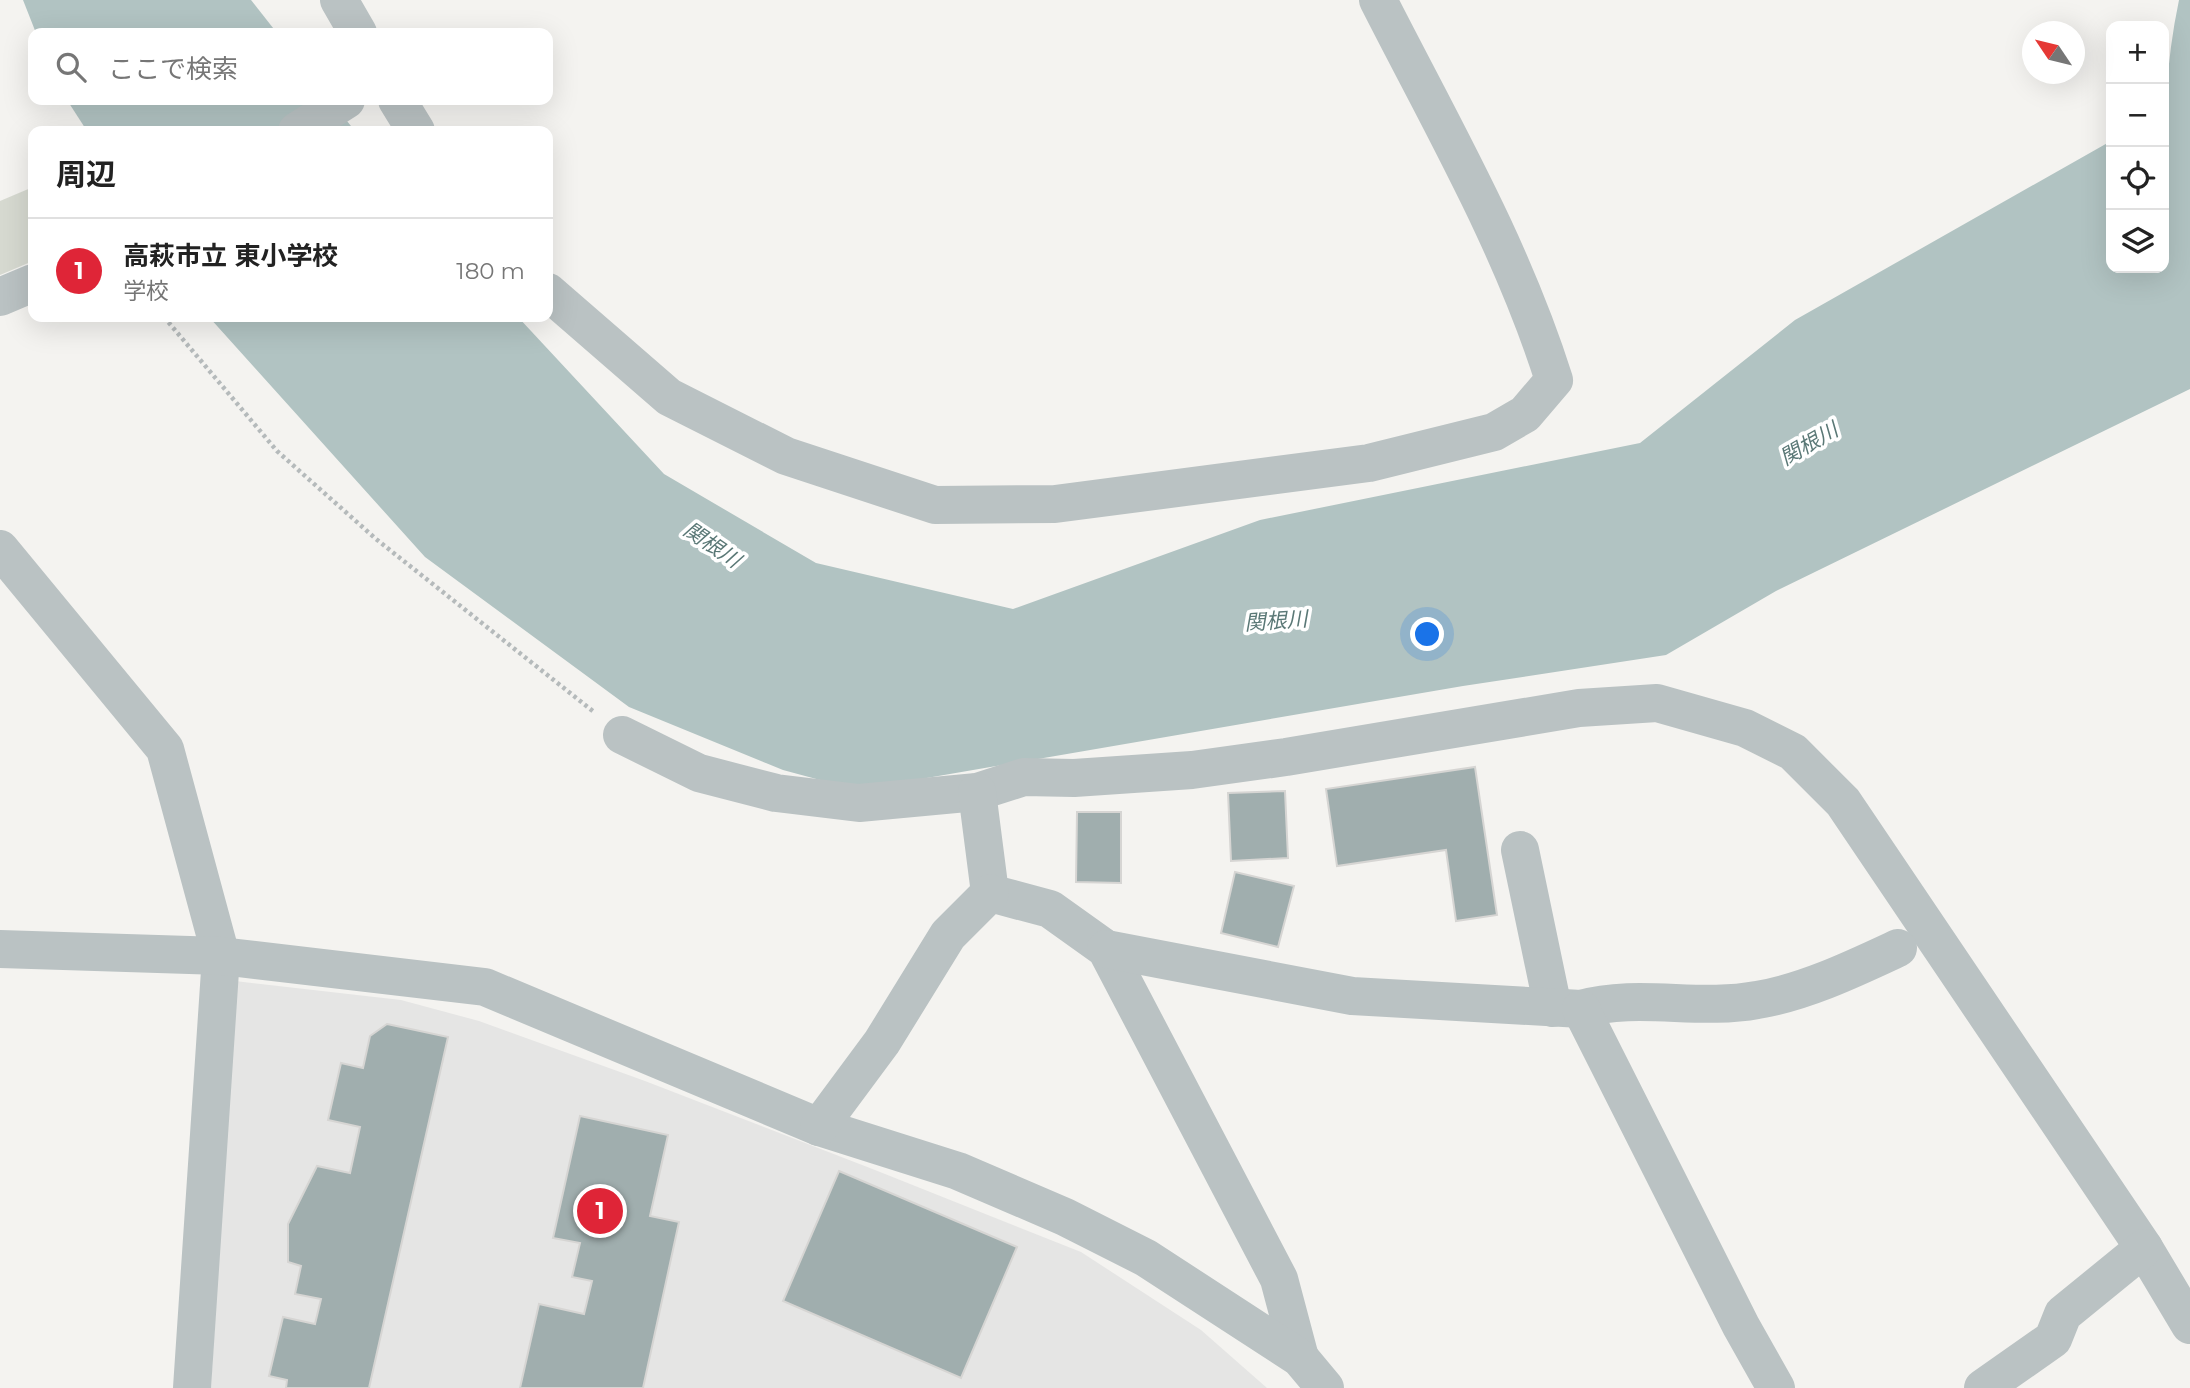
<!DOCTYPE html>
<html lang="ja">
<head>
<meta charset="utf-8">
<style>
	:root { --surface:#fff; --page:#f6f6f6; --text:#222; --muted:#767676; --line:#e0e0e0; --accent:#df2537 }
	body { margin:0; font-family:Montserrat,"Noto Sans JP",sans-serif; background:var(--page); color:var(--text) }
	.controls { position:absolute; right:21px; top:21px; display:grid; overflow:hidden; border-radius:14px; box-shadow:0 7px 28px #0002 }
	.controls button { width:63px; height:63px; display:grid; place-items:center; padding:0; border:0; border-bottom:2px solid var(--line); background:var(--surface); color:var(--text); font:35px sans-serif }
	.compass { position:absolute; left:2022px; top:21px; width:63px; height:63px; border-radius:50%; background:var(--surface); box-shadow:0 7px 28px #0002; rotate:305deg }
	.you { position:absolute; left:1428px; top:635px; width:24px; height:24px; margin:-18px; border:5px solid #fff; border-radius:50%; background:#1a73e8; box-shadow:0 0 0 10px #1a73e833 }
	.badge { display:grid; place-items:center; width:46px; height:46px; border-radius:50%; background:var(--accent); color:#fff; font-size:23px; font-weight:700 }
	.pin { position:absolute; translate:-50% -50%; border:4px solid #fff; box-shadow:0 2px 7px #0006 }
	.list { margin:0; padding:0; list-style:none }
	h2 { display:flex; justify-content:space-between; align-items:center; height:91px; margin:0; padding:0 28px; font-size:30px }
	h2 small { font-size:23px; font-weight:400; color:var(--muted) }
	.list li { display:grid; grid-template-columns:46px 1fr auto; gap:21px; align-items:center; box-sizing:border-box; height:105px; padding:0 28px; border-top:2px solid var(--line) }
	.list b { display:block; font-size:26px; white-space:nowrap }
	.list p { margin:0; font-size:23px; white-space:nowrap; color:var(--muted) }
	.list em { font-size:23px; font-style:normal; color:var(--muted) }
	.icon { flex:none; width:38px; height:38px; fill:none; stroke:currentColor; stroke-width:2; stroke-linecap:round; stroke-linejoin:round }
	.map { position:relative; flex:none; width:2190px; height:1388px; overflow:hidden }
	.search { position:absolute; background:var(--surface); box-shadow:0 7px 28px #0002; left:28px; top:28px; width:525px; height:77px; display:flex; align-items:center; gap:18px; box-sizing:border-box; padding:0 24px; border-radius:14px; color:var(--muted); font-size:26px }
	.panel { position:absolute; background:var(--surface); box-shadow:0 7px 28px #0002; left:28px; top:126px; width:525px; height:196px; border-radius:14px }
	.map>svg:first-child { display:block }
	.built { fill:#e5e5e4 }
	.park { fill:#d6d9d0 }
	.water { fill:#b1c3c2 }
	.building { fill:#a0aeae; stroke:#d6d5d3; stroke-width:2 }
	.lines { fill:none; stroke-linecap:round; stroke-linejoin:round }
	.path { stroke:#b5babb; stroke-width:4.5; stroke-dasharray:3.5 3.5; stroke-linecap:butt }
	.minor { stroke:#bac2c3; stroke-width:38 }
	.tertiary { stroke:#bac2c3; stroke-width:38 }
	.labels { text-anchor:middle; stroke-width:7; stroke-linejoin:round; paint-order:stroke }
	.water-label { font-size:21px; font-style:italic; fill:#5a7876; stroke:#fff }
</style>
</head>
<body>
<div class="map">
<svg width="2190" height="1388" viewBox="0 0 2190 1388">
	<rect width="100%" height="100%" fill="#f4f3f0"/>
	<path class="built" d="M235,981L401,1000L479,1021L645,1081L875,1170L1081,1252L1201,1330L1267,1388H211Z"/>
	<path class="park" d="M33,187V261L0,275V201Z"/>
	<g class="water">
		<path d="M23,0H251L277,33H36Z"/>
		<path d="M2179,0H2190V389L1776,591L1666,655L1463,686L857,790L783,770L629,707L425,557L209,317H518L664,474L816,563L1013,609L1260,520L1640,443L1795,320L2111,141V268H2164C2164,177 2160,89 2179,0Z"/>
		<path d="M67,100H330L355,131H87Z"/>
	</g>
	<g class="building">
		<path d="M1475,767L1497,915L1456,921L1446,850L1337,866L1326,789Z"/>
		<path d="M1285,791L1288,858L1231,861L1228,793Z"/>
		<path d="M1077,812H1121V883L1076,882Z"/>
		<path d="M1235,872L1294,886L1278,947L1221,933Z"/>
		<path d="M387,1024L448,1037L369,1388H286L287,1380L269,1376L283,1317L315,1324L321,1299L295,1294L301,1266L288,1262V1224L317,1166L350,1173L360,1127L328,1120L341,1063L363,1068L370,1036Z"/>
		<path d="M580,1116L668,1135L650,1216L679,1222L643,1388H520L539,1304L584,1314L592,1281L572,1277L580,1243L553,1238Z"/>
		<path d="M839,1171L1017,1247L961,1378L783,1301Z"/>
	</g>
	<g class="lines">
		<path class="path" d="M164,317L277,451L376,539L594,712"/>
		<g class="minor">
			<path d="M339,0L358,33"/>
			<path d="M397,100L416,131"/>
			<path d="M548,292L669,397L786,456L935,505L1055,504L1369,463L1494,432L1525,414L1554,380C1511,244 1442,126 1378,0"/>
			<path d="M0,549L165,749L221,956L192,1388"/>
			<path d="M622,735L699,773L776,793L859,803L977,792L1024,777L1074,778L1192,770L1286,757L1579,708L1657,703L1745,728L1793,752L1843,802L2144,1248L2190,1325"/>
			<path d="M977,792L990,893L1050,909L1106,949L1279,1279L1300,1358"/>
			<path d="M1520,850L1553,1008"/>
			<path d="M0,949L221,956L485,987L819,1127L958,1171L1065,1217L1146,1258L1300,1358L1325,1388"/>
			<path d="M1106,949L1352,996L1581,1009C1637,993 1699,1011 1757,1000C1805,992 1853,969 1898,948"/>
			<path d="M1581,1009L1741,1326L1776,1388"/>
			<path d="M819,1127L882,1042L948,935L990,893"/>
			<path d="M1983,1388L2053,1339L2063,1314L2144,1248"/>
		</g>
		<g class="tertiary">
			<path d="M297,131L346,100"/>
			<path d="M0,297L33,283"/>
		</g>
	</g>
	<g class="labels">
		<g class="water-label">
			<text transform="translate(1809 444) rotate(-30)" y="7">関根川</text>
			<text transform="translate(712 545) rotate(34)" y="7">関根川</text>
			<text transform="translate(1276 621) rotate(-4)" y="7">関根川</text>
		</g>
	</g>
</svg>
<div class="controls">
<button>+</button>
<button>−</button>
<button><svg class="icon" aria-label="locate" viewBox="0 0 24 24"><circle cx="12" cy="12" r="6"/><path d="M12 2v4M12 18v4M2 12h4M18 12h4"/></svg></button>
<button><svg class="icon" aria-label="layers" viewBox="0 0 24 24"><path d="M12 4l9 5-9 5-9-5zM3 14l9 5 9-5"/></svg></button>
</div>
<svg class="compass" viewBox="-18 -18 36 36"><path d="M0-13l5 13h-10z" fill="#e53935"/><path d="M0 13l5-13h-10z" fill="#767676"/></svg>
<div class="you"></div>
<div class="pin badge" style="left:600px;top:1211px">1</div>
<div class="search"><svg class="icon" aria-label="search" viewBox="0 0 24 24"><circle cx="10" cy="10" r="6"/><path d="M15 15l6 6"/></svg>ここで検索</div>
<section class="panel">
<h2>周辺<small></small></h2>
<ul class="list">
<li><span class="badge">1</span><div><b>高萩市立 東小学校</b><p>学校</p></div><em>180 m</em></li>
</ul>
</section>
</div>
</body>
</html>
